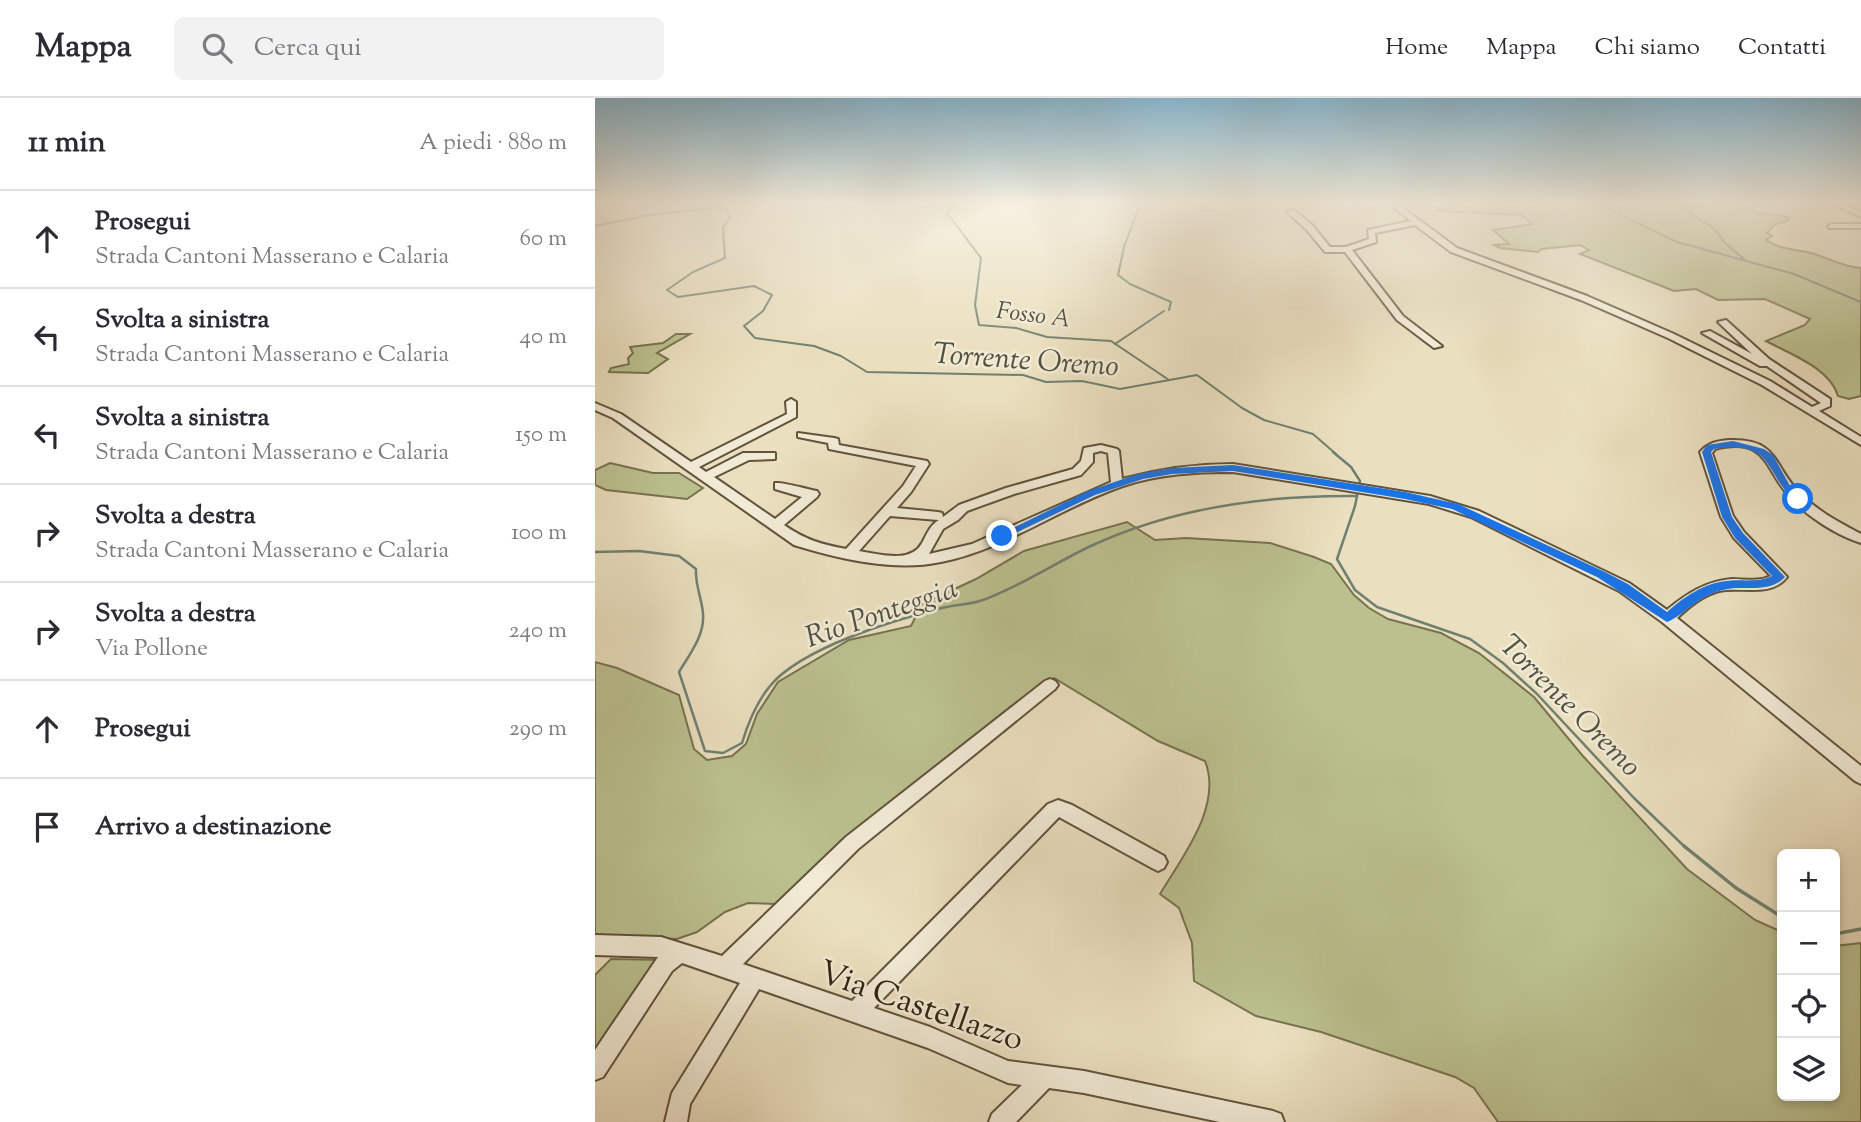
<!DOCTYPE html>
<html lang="it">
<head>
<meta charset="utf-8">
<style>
	:root { --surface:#fff; --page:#f2f2f3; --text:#2b2b33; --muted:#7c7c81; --line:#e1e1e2 }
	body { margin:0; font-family:"Sorts Mill Goudy",serif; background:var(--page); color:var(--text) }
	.controls { position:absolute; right:21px; bottom:21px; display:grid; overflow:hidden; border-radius:10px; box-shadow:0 4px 10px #0003 }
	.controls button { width:63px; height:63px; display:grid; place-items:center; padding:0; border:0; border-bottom:2px solid var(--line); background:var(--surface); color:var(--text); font:35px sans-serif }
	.stop { position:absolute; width:21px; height:21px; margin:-16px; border:5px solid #1a73e8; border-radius:50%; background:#fff }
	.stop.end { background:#1a73e8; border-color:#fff; box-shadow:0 2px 7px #0008 }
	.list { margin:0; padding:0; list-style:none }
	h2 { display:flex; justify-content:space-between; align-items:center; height:91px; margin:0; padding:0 28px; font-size:30px }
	h2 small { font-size:23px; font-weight:400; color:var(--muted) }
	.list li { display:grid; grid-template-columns:46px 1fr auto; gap:21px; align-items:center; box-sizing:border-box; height:98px; padding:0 28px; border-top:2px solid var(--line) }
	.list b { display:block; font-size:26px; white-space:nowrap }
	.list p { margin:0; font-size:23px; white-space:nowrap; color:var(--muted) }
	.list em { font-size:23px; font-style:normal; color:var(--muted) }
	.icon { flex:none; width:38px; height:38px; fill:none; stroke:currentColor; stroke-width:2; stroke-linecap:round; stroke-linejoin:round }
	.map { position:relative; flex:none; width:1266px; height:1024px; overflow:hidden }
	header { display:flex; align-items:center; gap:42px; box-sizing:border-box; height:98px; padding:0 35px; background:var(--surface); border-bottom:2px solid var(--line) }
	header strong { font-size:33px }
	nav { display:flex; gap:38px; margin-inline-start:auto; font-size:24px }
	.search { width:490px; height:63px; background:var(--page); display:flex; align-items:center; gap:18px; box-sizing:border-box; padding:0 24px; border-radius:10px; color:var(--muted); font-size:26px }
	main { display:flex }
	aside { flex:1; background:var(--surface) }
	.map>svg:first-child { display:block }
	.green { fill:#bbc08f; stroke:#787250; stroke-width:2 }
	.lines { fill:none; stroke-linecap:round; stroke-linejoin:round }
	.stream-far2 { stroke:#708070; stroke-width:2 }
	.stream-far1 { stroke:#708070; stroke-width:2.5 }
	.stream { stroke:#708070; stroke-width:3.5 }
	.minor-casing { stroke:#62533d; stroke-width:4 }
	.minor { fill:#f1ead5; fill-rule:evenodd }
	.route { fill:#1a73e8 }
	.labels { text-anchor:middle; stroke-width:5; stroke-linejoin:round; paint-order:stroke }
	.far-water-label { font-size:24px; font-style:italic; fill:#525241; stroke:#f1ead5 }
	.water-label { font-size:30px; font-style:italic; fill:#525241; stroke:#f1ead5 }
	.near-street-label { font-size:33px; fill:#342412; stroke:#f1ead5 }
</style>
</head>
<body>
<header>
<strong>Mappa</strong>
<div class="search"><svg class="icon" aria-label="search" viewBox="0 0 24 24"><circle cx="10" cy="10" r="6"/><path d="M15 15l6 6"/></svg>Cerca qui</div>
<nav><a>Home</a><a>Mappa</a><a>Chi siamo</a><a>Contatti</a></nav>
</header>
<main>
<aside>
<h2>11 min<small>A piedi · 880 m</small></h2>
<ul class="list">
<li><svg class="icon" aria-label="ahead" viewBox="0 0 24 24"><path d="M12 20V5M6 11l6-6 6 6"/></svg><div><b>Prosegui</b><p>Strada Cantoni Masserano e Calaria</p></div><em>60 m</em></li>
<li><svg class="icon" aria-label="left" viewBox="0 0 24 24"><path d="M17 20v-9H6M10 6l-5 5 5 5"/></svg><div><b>Svolta a sinistra</b><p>Strada Cantoni Masserano e Calaria</p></div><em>40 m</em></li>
<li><svg class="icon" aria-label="left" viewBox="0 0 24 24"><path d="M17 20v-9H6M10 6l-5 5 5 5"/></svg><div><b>Svolta a sinistra</b><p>Strada Cantoni Masserano e Calaria</p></div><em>150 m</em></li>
<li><svg class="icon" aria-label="right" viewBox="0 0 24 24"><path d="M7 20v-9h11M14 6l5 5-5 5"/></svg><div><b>Svolta a destra</b><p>Strada Cantoni Masserano e Calaria</p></div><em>100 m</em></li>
<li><svg class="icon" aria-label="right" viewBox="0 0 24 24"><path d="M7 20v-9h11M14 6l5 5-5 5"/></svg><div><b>Svolta a destra</b><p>Via Pollone</p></div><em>240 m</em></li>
<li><svg class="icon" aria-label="ahead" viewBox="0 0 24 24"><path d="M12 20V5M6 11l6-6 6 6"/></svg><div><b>Prosegui</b></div><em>290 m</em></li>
<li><svg class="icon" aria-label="arrive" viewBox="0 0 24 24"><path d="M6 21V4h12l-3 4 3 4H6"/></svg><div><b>Arrivo a destinazione</b></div></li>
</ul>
</aside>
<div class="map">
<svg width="1266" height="1024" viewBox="0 0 1266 1024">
	<rect width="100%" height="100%" fill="#eadfbf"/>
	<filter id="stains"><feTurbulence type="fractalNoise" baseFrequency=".00286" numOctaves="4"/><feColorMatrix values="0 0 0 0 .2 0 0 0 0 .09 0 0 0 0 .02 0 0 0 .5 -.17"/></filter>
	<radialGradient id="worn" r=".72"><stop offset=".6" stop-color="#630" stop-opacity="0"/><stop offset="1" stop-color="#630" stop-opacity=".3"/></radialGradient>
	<g class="green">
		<path d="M851,104H1149L1148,108L1162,114L1193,119L1194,122L1179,127L1172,135L1177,138L1171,142C1187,151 1190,150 1207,153C1228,156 1245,169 1266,170V298L1254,301L1243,298C1235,270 1195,256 1171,243L1210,227L1215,221L1170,201L1123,202L1101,191L1079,193L985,156L994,152L985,147L947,151L943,154L905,150L899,147L914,146L898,132L937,126L926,117L841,113L859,109Z"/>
		<path d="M81,236H95L62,255L73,261L53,275L14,274L16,270L34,266L33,260L38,255L35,249L68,245Z"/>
		<path d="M15,365L58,375H84L108,390L92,401L11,392L0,387V372Z"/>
		<path d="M532,424L560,442L591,440L675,445L719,459L736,466L759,497L774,510L793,521L846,535L884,555L939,599L987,657L1092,771L1160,822L1187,834V998H1240V848L1266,845V1024H903L879,990L860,979L726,934L661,918L599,883L597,845L584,810L565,796C587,759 628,708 610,663L563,643L459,580L264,730L180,806L153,805L130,814L102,834L82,841L0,837V564L22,570L84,597L99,651L112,662L137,658L151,646L162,616L183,584L254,542L316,528L327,506L381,481L429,453Z"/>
		<path d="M16,861L71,862L0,963V877Z"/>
	</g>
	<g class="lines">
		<g class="stream-far2">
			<path d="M363,104L352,115L386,160L380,207L384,227L421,230L452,239L516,243L574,282"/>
			<path d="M546,104L529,149L523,177L535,186L576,204L574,212"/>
			<path d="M999,104L1082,144L1199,176L1266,204"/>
			<path d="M1085,104L1098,117L1120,131L1129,144L1150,162"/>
			<path d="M0,128L54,117L130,109L135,119L128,130L130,160L98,174L72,192L83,199L159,188L177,197L168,213L149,228L160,240L219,248L246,258L272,274L428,277L451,284L487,283L525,291L602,277L647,310L669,322L718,336L741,356"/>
			<path d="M520,246L569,213"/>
		</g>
		<g class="stream-far1">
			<path d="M738,354L756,369L765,383L760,408L742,461L760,492L782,509L875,541L908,565L942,596L1039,700L1091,750"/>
			<path d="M0,454L44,453L84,458L101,471C100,488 107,500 108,516C110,537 94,557 84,574L110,653L128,655L147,645C153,625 161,605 175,588C206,550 299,522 347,510C361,506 375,507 388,502C427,488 461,464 498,447C579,410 673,397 762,398"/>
		</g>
		<g class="stream">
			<path d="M1089,748L1141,790L1187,819"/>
			<path d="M1240,836L1266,831"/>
		</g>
		<g class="minor-casing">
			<g id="minor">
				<path d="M792,104H800L862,150L992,198L1079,236L1175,283L1217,309L1226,305L1172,268H1165L1107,235L1115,233L1157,256L1123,224L1131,222L1174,261L1235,301V308L1224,313L1266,339V347L1167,287L1073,240L986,202L856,154L820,127L780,135L781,144L757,152L808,218L847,248L839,250L802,222L750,154H730L711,131L692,114L699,112L717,127L735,149H751L774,141L773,132L816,123Z"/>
				<path d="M1233,104H1243L1266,114V119Z"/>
				<path d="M1237,126H1266V130H1234L1233,128Z"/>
				<path d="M196,301L201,304V319L104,369L111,374L148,355H180V361L154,362L119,379L180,421L207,399L180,391V385C188,384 212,391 222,393L224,396L222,399L189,427C211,442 225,446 251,451L308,388L321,368L234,351L233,345L203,339V335L239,340L243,341L244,347L332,363L334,366L316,394L302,410L343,414L347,415L348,419L364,407L411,390L478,371L486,363L489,350L506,347L522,351L524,353L527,381C564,371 600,366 638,366L835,398L884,413L1034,485L1072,512C1091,496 1111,483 1137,481C1150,481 1164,484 1176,478L1139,440L1126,419L1105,354C1113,345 1122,343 1134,342C1186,340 1178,371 1207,397C1224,414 1245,425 1266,436V445C1241,437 1211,418 1194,398C1169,370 1172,338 1120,351L1117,355L1138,418L1149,434L1192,479C1176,500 1145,488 1124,493C1108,497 1094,509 1082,520L1266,668V686L1260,683L1067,524L1024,493L876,419L834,406L638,374C601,374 563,376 528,388C466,409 411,451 346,464C299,474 245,461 199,447L18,320L0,312V305L26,316L96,364L192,316L191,304ZM506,353L513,355L516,384L377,446L334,456L348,431L363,422L372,413L419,396L486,377L498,364V355ZM295,418L343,422H344C335,427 332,436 327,445C316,466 284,456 264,453Z"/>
				<path d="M455,581L460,583L463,587L460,591L263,751L148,866L257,903L453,706L463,702L477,707L569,758L572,764L569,770L563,773L557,770L464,719L279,910L335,929L413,963L489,973L678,1013L686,1016L689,1024H625L489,995L454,990L421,1024H394L397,1016L427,987L413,985L333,950L164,891L95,1006L92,1024H70L77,995L145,885L87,865L77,873L8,979L0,982V952L63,859L0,857V837L66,839L127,858L251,739L450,583Z"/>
			</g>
		</g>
		<use href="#minor" class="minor"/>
	</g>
	<linearGradient id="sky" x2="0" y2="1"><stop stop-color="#88b8d1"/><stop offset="0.42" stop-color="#f6f1e2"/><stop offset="1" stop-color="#f6f1e2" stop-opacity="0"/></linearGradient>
	<rect width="1266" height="248" fill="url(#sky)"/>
	<path class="route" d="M1138,343L1169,351L1178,357L1195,388L1208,401L1200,404C1167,370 1179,343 1119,351L1116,354L1137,419L1148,435L1190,479C1173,497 1149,486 1128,492C1101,498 1092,516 1072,524L1002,479L857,411L810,401L638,373L577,376L548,381L500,397L410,440L402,438L493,393L543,376L577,370L638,367L810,394L863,406L1010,474L1033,486L1072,514C1089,499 1109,485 1132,483C1147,481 1164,485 1177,478L1140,440L1127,419L1107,354L1112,347Z"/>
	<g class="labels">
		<g class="far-water-label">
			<text transform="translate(438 216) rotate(7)" y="8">Fosso A</text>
		</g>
		<g class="water-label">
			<text transform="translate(431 261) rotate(4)" y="10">Torrente Oremo</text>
			<text transform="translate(286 514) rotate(-19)" y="10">Rio Ponteggia</text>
			<text transform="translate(976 607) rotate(45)" y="10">Torrente Oremo</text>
		</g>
		<g class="near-street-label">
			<text transform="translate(327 906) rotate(19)" y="12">Via Castellazzo</text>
		</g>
	</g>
	<rect width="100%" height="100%" filter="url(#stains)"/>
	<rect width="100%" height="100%" fill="url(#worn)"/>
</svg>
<div class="controls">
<button>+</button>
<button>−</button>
<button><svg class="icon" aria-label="locate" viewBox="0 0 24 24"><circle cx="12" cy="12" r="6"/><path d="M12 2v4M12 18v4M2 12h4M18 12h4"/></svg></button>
<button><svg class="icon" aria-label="layers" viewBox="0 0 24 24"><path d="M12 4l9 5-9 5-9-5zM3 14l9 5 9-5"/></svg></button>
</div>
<div class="stop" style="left:1203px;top:401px"></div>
<div class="stop end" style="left:407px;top:438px"></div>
</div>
</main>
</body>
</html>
